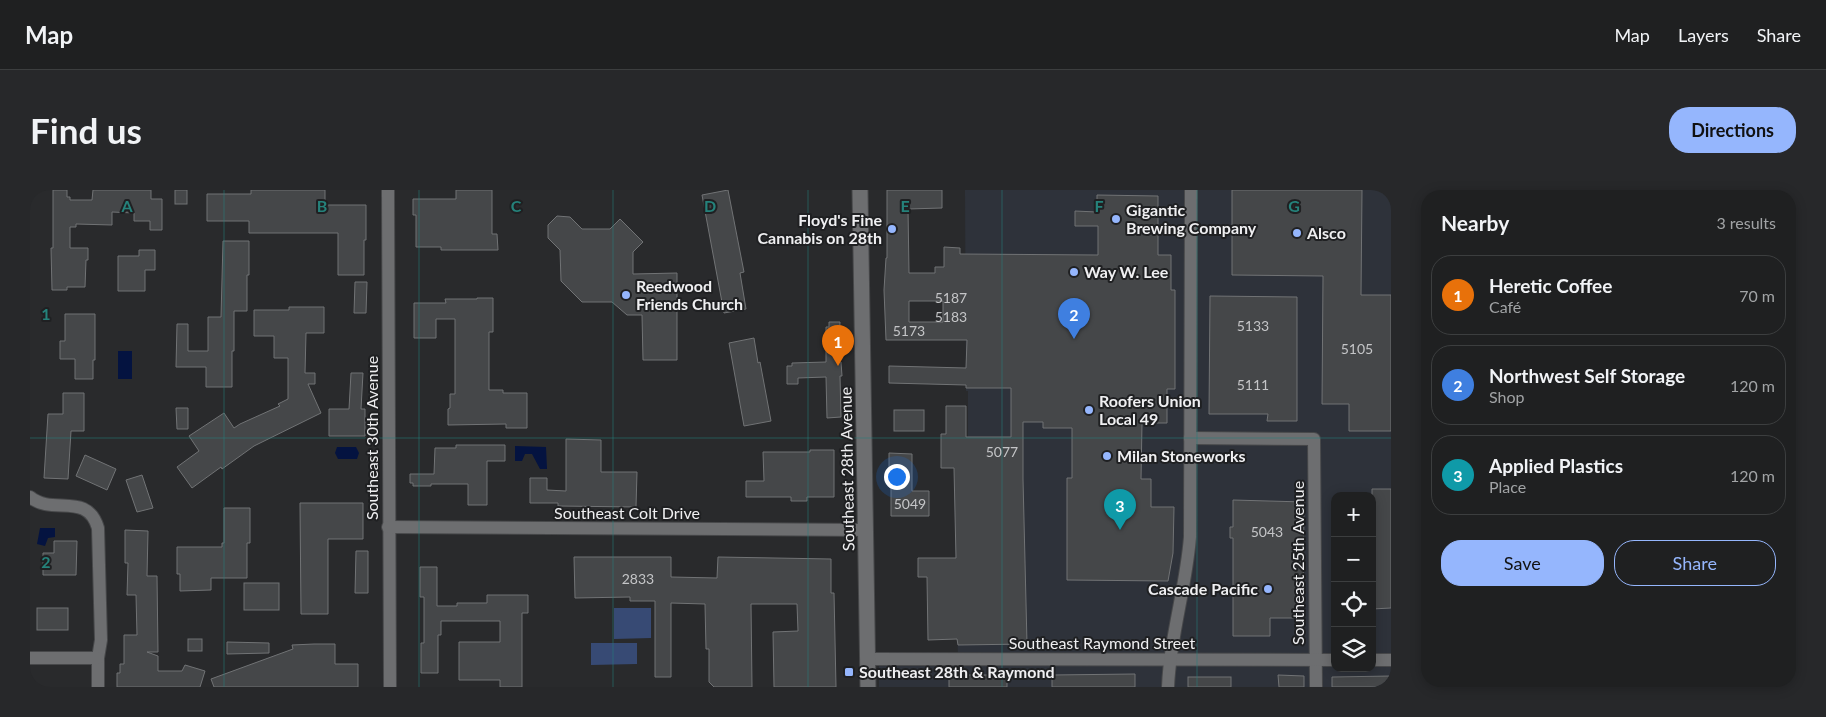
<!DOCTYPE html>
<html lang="en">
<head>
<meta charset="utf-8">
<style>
	:root { --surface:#1f2021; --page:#27282a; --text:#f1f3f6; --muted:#a1a3a5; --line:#3c3e3f; --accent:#95b6fd }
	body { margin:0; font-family:Lato,sans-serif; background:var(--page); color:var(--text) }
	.controls { position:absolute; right:15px; bottom:15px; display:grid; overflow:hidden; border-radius:10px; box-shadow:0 2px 12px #0003 }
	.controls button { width:45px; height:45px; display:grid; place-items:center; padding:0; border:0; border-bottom:1px solid var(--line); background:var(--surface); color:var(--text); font:25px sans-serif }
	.you { position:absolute; left:866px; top:286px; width:18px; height:18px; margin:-12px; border:4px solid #fff; border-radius:50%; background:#1a73e8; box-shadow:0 0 0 8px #1a73e833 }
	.badge { display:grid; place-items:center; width:32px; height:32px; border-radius:50%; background:var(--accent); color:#fff; font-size:16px; font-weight:700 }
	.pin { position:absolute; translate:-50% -41px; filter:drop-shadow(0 1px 2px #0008) }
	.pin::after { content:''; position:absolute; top:26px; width:18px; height:15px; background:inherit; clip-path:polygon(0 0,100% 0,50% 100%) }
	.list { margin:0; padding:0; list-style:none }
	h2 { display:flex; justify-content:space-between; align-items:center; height:65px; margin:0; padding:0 20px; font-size:21px }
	h2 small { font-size:16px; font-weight:400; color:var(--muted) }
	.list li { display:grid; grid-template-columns:32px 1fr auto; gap:15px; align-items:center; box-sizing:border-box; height:80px; margin:0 10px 10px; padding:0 10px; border:1px solid var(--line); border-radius:20px }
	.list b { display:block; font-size:19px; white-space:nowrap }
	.list p { margin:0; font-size:16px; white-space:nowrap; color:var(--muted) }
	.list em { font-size:16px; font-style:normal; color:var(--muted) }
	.actions { display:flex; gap:10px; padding:15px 20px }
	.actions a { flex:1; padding:11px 0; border:1px solid var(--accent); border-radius:20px; text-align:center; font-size:18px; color:var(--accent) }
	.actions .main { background:var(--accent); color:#111 }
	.icon { flex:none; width:28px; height:28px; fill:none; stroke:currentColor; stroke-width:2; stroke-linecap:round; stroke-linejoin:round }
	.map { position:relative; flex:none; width:1361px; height:497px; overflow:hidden; border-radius:20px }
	header { display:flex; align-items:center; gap:30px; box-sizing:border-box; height:70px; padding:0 25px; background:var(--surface); border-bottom:1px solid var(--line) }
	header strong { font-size:24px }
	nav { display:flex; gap:28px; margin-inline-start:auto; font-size:18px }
	.intro { display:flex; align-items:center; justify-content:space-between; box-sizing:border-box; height:120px; padding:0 30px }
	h1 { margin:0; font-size:35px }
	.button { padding:12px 22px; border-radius:20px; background:var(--accent); color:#111; font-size:18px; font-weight:700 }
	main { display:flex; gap:30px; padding:0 30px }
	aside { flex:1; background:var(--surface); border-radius:20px; box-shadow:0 2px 12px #0003 }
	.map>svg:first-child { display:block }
	.built { fill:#2e323a; fill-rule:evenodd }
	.green { fill:#374a74 }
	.water { fill:#041340 }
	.building { fill:#454749; stroke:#717375; fill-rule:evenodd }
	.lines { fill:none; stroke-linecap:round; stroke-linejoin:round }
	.street-casing { stroke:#47484a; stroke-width:14 }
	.secondary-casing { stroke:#47484a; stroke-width:17 }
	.street { stroke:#6d6e70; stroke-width:12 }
	.secondary { stroke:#6d6e70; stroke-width:15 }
	.grid { fill:none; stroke:#25827b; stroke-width:1; stroke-opacity:0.55 }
	.poi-dot { fill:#95b6fd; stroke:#1f2022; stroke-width:2 }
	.labels { text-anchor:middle; stroke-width:4; stroke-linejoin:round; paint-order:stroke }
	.number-label { font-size:14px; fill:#c4c5c7 }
	.poi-label { font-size:16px; font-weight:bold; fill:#efeff1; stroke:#1f2022; text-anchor:start }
	.street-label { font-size:16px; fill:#efeff1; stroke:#1f2022 }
	.grid-label { font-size:16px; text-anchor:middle; font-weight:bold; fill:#25827b; stroke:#1f2022; stroke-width:4; stroke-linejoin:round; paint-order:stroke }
</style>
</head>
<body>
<header>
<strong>Map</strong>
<nav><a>Map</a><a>Layers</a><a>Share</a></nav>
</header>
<div class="intro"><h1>Find us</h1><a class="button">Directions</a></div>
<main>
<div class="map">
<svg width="1361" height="497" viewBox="0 0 1361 497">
	<rect width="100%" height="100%" fill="#292a2c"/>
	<path class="built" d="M935,0H1361V497H849V468H928L924,290L938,289V201H936ZM1305,306H1342V478H1305Z"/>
	<g class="green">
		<path d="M584,418H621V448L584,449Z"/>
		<path d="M561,453H607V474L561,475Z"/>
	</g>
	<g class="water">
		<rect x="88" y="161" width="14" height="28"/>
		<path d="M485,256L516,257L517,279H510L502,264H495L492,271H485Z"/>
		<path d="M307,257H326L329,263L327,269H308L305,263Z"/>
		<path d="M10,338H25V347L18,348L15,356L7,354Z"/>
	</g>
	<g class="building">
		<path d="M23,0H37V7H40V10H62L63,0H121V9H132V40H120V31H104V23L82,22V35L46,34V37H40V58H58V70H56L55,97H37V100H22L21,58H23Z"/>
		<rect x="145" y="0" width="12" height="14"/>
		<path d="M221,0H295V15H336V50H334V85H308V43H219V31H177V4H221Z"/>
		<path d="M426,0H462V44H467L468,60H411V57H386V25H383V9H426Z"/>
		<path d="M698,0L714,82L710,83L716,119L694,123L672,5Z"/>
		<path d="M857,0H912V18L878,19L879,83H905V77H914V57L930,58V64L1068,65V36H1045V21L1067,22V5L1128,6V65H1141V100H1145V199H1137V233H1112L1111,289H1121V317H1144L1143,363L1138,391L1037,390V288H1042V238H1013V232H993V289L997,454L928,455L927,449L898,450L897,387H888V368H926L924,278H911V244H916V216H936V247H981V198H936V195L859,193V176L936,178L937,150H856L854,100L856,68H857ZM879,111H913V132H879Z"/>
		<path d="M1202,0H1332L1331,105H1361V241H1319V214H1292L1293,86L1202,85Z"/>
		<path d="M527,26L540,27L552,39H580L590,29L613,52L603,62V84L647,83V170H613L612,125H597L582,112H552L531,91L530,60L518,48V35Z"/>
		<path d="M193,51H219V85H217V121H204V161H202V197H176V177H146L147,134H158V161H178V127H191Z"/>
		<path d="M109,60H125V80H115V101H88V66H109Z"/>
		<path d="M325,92H337L336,123H324Z"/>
		<path d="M1180,106L1267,107V231H1237L1238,224H1179Z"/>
		<path d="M447,108H463V142H459V200H473V203H497V238H476V234L418,235V219L420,218V204H425V129H406V148H384V113H416L415,109H447Z"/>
		<path d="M259,117H294V143H276L275,183H285V194H278L291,223L224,256L192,279L191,277L162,298L147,277L169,261L159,246L194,223L204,238L210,234L250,216L248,214L258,209V168H244V146H224V120H259Z"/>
		<path d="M35,124H65V170H63V189H45V169H30V151H35Z"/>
		<path d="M799,132H810L808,172H811L812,186H810L811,227L797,228L796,187L768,188V194H757V176H762V173L796,172V137H799Z"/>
		<path d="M724,148L728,173L730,172L741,231L714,236L699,153Z"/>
		<path d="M321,183H333L331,219H335V246H299V219H319Z"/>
		<path d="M33,203H54V241H41L38,289L14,288L18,224H33Z"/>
		<path d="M146,218H158V239H147Z"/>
		<rect x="864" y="220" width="30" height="21"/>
		<path d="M536,249L571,250V282H607L606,317L528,316V313H500V288H517V300L536,301Z"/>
		<path d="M426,255H475V271H457V315H438V294H401V296H383V293H380V284H404L405,258H426Z"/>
		<path d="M780,260H804V307H777V311H761V307H716V291H734L733,262H780Z"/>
		<path d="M859,263L882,264V301H899V326H861V283H859Z"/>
		<path d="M55,265L86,279L77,300L46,286Z"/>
		<path d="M112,285L123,318L107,322L96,290Z"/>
		<path d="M1342,299H1361V418L1342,419Z"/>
		<path d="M1203,310L1274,312L1273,428H1240V446H1203V348H1200V337H1203Z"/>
		<path d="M270,313H333V349H298V424H271Z"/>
		<path d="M194,318H220V353H217V388H181V400L150,401V384H147V357H192V353H194Z"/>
		<path d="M95,340L118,341L117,386H127L128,462H117L128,466V481H152L155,475L175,481L170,497H87V483H90V474H94V445H107L106,405H97L98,373H95Z"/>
		<path d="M24,351H47L46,385H13V363H24Z"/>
		<path d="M326,361H338V403H325Z"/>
		<path d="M544,367H641V387L687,388L688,367L801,369V403H804L806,497H744L743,442L768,441L767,414H721L722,497H684L679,492V459H676L675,414L641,413V487H625V411H600V407L545,408Z"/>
		<path d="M390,377H407V416H427V413H457V405H498V423H492V497H470V490H429V452H470V431H411V445H408V483H391V453H394V407H390Z"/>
		<rect x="214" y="393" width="35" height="27"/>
		<rect x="7" y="418" width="31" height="22"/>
		<rect x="158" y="449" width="14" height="12"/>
		<path d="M197,452L239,453V463L197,464Z"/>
		<path d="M284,454H305V474H328V497H184L181,489L263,459L262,455Z"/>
		<path d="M1105,484V497H1022V485Z"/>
		<rect x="919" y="485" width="58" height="12"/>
		<path d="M1248,485L1274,486V497H1249Z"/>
		<path d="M1361,486V497H1302V487Z"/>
		<rect x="1158" y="487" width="43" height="10"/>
	</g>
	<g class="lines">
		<g class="street-casing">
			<g id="street">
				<path d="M358,0L360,497"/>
				<path d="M1160,248L1284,249L1286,497"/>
				<path d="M0,307C23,326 57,301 68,338L71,450L68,468V497"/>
				<path d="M358,337L835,340"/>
				<path d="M0,468H68"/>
				<path d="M838,469L1305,470"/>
				<path d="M1342,470H1361"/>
				<path d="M1138,497C1140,446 1156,398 1160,347L1161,0"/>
			</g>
		</g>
		<g class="secondary-casing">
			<path id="secondary" d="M830,0L838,497"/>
		</g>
		<use href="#street" class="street"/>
		<use href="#secondary" class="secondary"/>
	</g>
	<path class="grid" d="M194,0V497M389,0V497M583,0V497M778,0V497M972,0V497M1167,0V497M0,248H1361"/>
	<g class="poi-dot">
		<circle cx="1086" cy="29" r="5"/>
		<circle cx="862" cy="39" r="5"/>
		<circle cx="1267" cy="43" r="5"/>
		<circle cx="1044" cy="82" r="5"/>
		<circle cx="596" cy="105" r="5"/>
		<circle cx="1059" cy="220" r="5"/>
		<circle cx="1077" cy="266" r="5"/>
		<circle cx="1238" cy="399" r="5"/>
		<rect x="814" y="477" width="10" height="10" rx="2.5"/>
	</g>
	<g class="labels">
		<g class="number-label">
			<text x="921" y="113">5187</text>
			<text x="921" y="132">5183</text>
			<text x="1223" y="141">5133</text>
			<text x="879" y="146">5173</text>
			<text x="1327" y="164">5105</text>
			<text x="1223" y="200">5111</text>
			<text x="972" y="267">5077</text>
			<text x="880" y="319">5049</text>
			<text x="1237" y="347">5043</text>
			<text x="608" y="394">2833</text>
		</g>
		<g class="poi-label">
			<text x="1096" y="26">Gigantic<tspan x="1096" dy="18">Brewing Company</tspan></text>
			<text x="852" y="36" text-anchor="end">Floyd's Fine<tspan x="852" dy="18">Cannabis on 28th</tspan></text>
			<text x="1277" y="49">Alsco</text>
			<text x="1054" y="88">Way W. Lee</text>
			<text x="606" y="102">Reedwood<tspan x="606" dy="18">Friends Church</tspan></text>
			<text x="1069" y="217">Roofers Union<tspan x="1069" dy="18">Local 49</tspan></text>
			<text x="1087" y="272">Milan Stoneworks</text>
			<text x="1228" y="405" text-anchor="end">Cascade Pacific</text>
			<text x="829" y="488">Southeast 28th &amp; Raymond</text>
		</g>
		<g class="street-label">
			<text transform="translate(342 248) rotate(-90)" y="6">Southeast 30th Avenue</text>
			<text transform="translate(817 279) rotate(-91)" y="6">Southeast 28th Avenue</text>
			<text x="597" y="329">Southeast Colt Drive</text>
			<text transform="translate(1268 373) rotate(-90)" y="6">Southeast 25th Avenue</text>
			<text x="1072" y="459">Southeast Raymond Street</text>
		</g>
	</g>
	<g class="grid-label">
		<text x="97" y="22">A</text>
		<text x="292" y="22">B</text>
		<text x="486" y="22">C</text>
		<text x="680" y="22">D</text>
		<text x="875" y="22">E</text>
		<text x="1069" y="22">F</text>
		<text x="1264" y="22">G</text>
		<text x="16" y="130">1</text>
		<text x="16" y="378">2</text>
	</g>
</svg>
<div class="controls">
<button>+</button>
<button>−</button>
<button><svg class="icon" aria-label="locate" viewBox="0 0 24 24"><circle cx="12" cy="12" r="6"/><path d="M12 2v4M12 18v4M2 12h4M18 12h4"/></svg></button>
<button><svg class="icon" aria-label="layers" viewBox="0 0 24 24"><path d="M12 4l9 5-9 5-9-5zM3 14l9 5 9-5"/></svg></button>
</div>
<div class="you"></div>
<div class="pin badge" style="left:808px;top:176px;background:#e8710a">1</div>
<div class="pin badge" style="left:1044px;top:149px;background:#3f7fe0">2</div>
<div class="pin badge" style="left:1090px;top:340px;background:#0f9aa8">3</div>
</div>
<aside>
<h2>Nearby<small>3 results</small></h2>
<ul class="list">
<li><span class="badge" style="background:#e8710a">1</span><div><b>Heretic Coffee</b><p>Café</p></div><em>70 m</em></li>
<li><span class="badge" style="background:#3f7fe0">2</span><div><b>Northwest Self Storage</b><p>Shop</p></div><em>120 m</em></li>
<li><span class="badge" style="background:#0f9aa8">3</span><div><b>Applied Plastics</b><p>Place</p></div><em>120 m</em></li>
</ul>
<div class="actions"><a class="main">Save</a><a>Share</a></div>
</aside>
</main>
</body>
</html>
